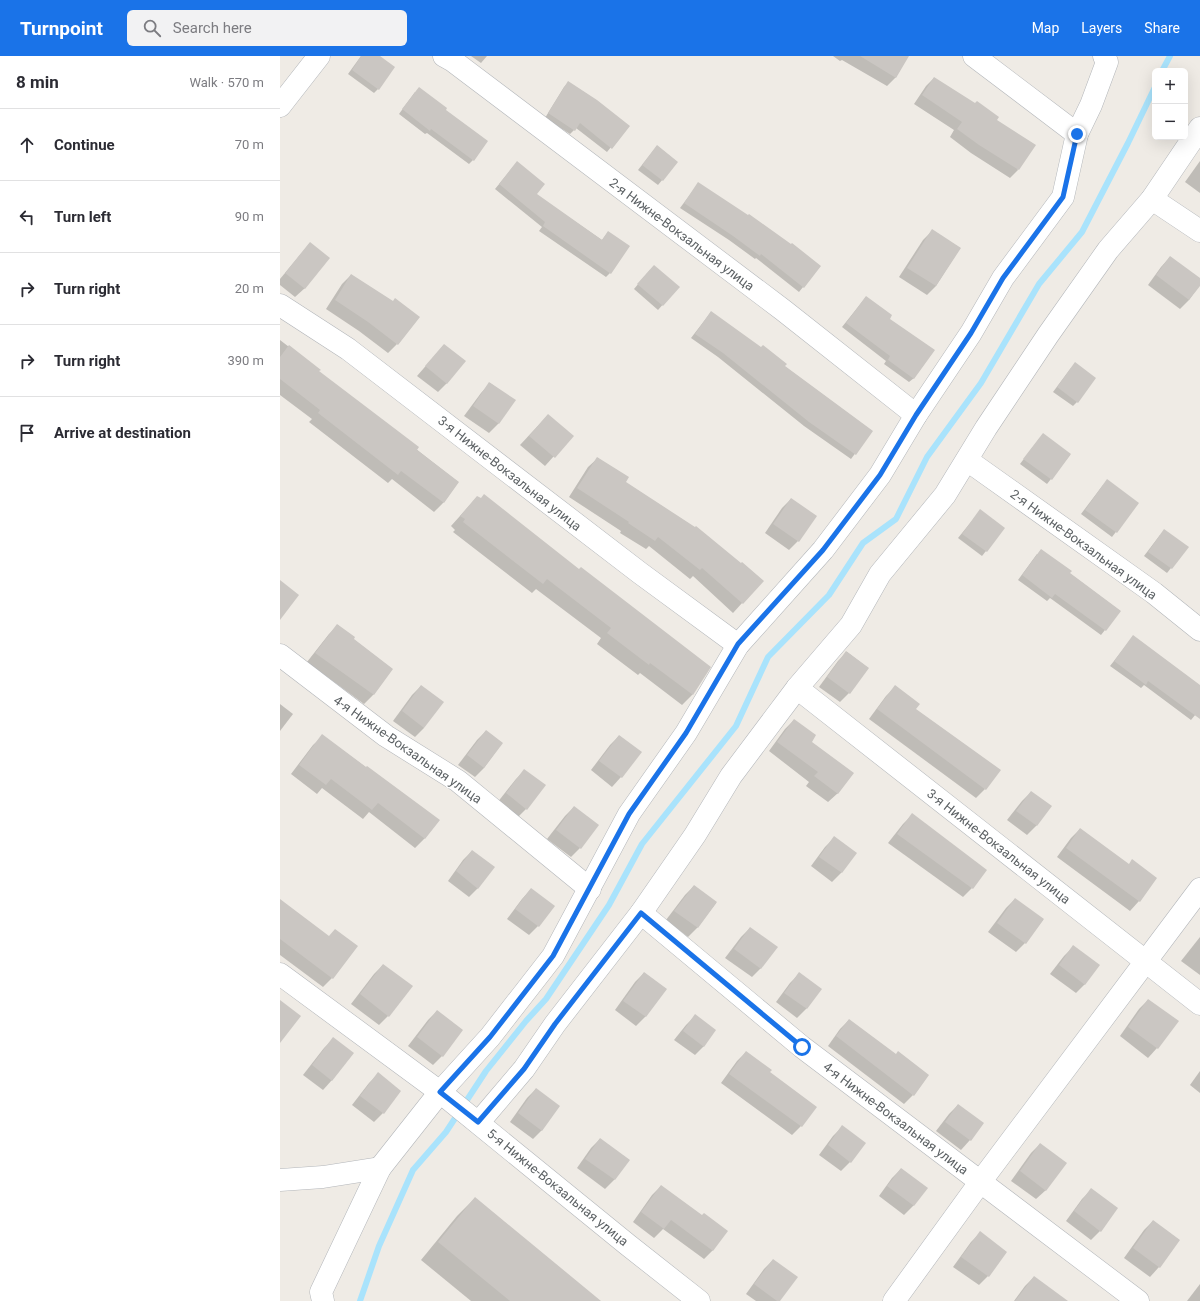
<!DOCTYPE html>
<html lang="en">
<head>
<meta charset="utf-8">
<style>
	:root { --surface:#fff; --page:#f2f2f3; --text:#2b2b33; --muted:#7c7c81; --line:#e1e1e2; --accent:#1a73e8 }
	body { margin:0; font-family:Roboto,sans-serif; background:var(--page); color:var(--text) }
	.controls { position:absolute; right:12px; top:12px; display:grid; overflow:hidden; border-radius:6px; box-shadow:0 4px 16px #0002 }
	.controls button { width:36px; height:36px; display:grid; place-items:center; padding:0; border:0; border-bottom:1px solid var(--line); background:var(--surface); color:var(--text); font:20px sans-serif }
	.stop { position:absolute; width:12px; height:12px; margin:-9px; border:3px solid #1a73e8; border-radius:50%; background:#fff }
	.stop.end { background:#1a73e8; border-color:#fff; box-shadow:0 1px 4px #0008 }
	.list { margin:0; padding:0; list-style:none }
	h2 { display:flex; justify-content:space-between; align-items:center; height:52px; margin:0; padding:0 16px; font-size:17px }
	h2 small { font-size:13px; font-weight:400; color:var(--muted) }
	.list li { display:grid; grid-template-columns:26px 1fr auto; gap:12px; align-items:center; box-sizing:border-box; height:72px; padding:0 16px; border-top:1px solid var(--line) }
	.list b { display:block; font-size:15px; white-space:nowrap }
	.list em { font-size:13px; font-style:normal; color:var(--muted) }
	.icon { flex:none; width:22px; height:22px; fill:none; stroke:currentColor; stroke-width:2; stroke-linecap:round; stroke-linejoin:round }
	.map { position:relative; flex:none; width:920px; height:1245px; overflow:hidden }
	header { display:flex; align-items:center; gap:24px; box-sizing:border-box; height:56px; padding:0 20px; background:var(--accent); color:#fff }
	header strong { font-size:19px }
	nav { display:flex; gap:22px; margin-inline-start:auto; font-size:14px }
	.search { width:280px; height:36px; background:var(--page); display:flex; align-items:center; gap:10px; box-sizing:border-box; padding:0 14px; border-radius:6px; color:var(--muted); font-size:15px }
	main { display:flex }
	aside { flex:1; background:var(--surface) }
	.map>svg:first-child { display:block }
	.shadow { fill:#0003 }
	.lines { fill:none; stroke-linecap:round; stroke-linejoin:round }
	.stream { stroke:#a9e3fc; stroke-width:6 }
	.building { fill:#cac6c2 }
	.minor-casing { stroke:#b3b6ba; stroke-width:23 }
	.minor { stroke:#fff; stroke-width:22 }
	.route { stroke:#1a73e8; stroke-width:5 }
	.labels { text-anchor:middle; stroke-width:3; stroke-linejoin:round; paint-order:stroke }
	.street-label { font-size:13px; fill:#5d6265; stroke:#fff }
</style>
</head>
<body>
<header>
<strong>Turnpoint</strong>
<div class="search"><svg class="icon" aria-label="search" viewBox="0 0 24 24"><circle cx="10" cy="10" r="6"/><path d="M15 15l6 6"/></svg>Search here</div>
<nav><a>Map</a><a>Layers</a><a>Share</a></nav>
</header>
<main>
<aside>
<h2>8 min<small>Walk · 570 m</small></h2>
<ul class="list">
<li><svg class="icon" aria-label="ahead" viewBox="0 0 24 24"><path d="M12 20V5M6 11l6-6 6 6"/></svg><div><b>Continue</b></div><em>70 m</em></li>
<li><svg class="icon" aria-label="left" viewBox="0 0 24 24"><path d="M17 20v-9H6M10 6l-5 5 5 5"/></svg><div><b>Turn left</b></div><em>90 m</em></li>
<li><svg class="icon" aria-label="right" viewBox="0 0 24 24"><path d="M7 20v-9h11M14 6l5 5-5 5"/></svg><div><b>Turn right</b></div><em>20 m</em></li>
<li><svg class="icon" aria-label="right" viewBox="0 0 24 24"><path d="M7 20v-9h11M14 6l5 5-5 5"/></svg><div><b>Turn right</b></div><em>390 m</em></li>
<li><svg class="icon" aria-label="arrive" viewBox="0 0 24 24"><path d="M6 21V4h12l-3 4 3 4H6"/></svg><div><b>Arrive at destination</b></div></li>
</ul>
</aside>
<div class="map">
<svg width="920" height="1245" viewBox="0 0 920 1245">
	<rect width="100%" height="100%" fill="#efebe5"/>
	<g class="shadow">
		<path d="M81,0H98V33L94,37L68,18Z"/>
		<path d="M191,0H207L201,7Z"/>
		<path d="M553,0H628L616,21L607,30L562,4L560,5Z"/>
		<path d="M654,22L716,64L738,114L730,122L691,97L670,81L674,74L634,48L646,30Z"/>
		<path d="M288,27L348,70L327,96L296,72L290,78L265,62L284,31Z"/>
		<path d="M135,36L165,54L193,104L189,108L147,77L145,78L119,58Z"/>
		<path d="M377,90L397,106L378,129L358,114Z"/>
		<path d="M920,105V137L905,126Z"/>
		<path d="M233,111L255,138L322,184L328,176L330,217L326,221L259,175L262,171L215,133Z"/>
		<path d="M418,128L540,210L519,236L476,202L475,203L449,184L400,152Z"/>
		<path d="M652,175L680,192L656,230L647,239L619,221L643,184Z"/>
		<path d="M30,187L25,232L15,241L0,229V223Z"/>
		<path d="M890,201L920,224V228L909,244L900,253L868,229L881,211Z"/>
		<path d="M370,214L398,231L378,254L354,233Z"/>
		<path d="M71,219L117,288L108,297L79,275L46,253L62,228Z"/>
		<path d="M586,241L608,263L634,322L629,326L604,308L606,305L562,271Z"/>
		<path d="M431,256L592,375L571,403L524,370L438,301L411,282Z"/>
		<path d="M0,284L39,314L38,316L178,426L163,447L154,456L112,423L108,427L29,366L32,363L0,339Z"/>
		<path d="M164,289L167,327L158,336L137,320Z"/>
		<path d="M791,312L797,346L793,350L773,336Z"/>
		<path d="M210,327L234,344L218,368L209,377L184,360L201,337Z"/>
		<path d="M268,359L292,380L265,410L240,389Z"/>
		<path d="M759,383L790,399L767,428L740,408Z"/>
		<path d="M318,402L344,427L482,525L453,557L413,520L410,523L369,490L366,493L340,477L341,475L289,441L308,411Z"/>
		<path d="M823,429L858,447L832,481L801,458Z"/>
		<path d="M197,441L299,514L429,611L412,639L402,649L360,617L358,619L317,588L321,582L256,533L252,537L173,476L175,474L171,470Z"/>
		<path d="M511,443L518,485L509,494L485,477L502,452Z"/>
		<path d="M700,455L706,495L702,500L678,482Z"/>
		<path d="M880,479L907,492L887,517L864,500Z"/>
		<path d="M757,498L789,517L840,555L821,579L770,542L767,545L738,524Z"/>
		<path d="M58,569L73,583L112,613L93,639L84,648L27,606L49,578Z"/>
		<path d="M853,581L920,631V653L911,664L864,629L861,632L830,610Z"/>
		<path d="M567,596L588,612L569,637L560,646L539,631L558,605Z"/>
		<path d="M141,630L144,672L135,681L113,665L132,639Z"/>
		<path d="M615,631L705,733L696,742L589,663L606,640Z"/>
		<path d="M0,648L13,658L0,675Z"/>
		<path d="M514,664L530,686L558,737L548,746L526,730L529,726L489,695L505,673Z"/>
		<path d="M206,675L222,687L204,712L195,721L178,709L197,684Z"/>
		<path d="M43,680L158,764L144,783L135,792L89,756L83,763L42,732L37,738L11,718L33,689Z"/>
		<path d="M339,680L360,696L341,721L332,731L311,714L330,689Z"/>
		<path d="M245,714L246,753L237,762L217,747L236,723Z"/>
		<path d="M751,736L770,750L756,770L747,779L727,764L742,745Z"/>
		<path d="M294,751L300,792L291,801L267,783L285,760Z"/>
		<path d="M632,759L692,832L683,841L608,787L623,768Z"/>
		<path d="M800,773L848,809L876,822L859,845L850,855L777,801L791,782Z"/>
		<path d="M554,782L575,797L561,817L552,826L531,810L545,791Z"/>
		<path d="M192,795L198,832L189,841L168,825L183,804Z"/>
		<path d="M414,830L436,847L417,872L408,881L386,864L405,839Z"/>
		<path d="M251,833L258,870L249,879L227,863L242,843Z"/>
		<path d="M735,843L763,864L745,887L736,896L708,876L726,852Z"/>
		<path d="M0,844L52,922L43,931L0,899Z"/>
		<path d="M470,872L481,912L472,921L445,902L461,881Z"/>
		<path d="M920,881V919L901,905Z"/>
		<path d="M793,891L805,928L796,937L770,918L784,900Z"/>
		<path d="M103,909L108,960L99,969L71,948L94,918Z"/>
		<path d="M364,917L386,933L365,961L356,970L335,954L355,926Z"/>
		<path d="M519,918L540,933L526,953L517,962L496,946L510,927Z"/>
		<path d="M868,944L877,992L868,1002L840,980L859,953Z"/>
		<path d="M157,955L182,974L162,1000L153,1009L128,990L148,964Z"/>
		<path d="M415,960L424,990L415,999L394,984L406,969Z"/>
		<path d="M569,964L633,1039L624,1048L548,990L560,973Z"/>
		<path d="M53,983L52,1024L43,1034L23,1019L44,992Z"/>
		<path d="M466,996L489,1017L535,1051L521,1070L512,1079L441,1027L457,1005Z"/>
		<path d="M920,1015V1037L910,1029Z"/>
		<path d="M98,1018L120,1035L103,1057L94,1066L72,1049L89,1027Z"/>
		<path d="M256,1033L262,1074L253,1083L230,1066L247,1042Z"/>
		<path d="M678,1049L702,1067L690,1084L681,1094L656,1075L669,1058Z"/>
		<path d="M562,1071L570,1106L561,1115L539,1099L553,1080Z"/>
		<path d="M320,1083L349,1104L334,1124L325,1133L297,1112L311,1092Z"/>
		<path d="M760,1088L766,1134L756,1143L731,1125L751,1097Z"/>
		<path d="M621,1113L646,1132L633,1150L624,1159L599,1140L612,1122Z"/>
		<path d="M381,1130L433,1194L424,1203L383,1173L374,1182L353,1166L372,1139Z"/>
		<path d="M811,1134L820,1175L811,1184L786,1165L802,1143Z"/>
		<path d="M195,1142L320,1245H191L141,1204L177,1160Z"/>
		<path d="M873,1165L899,1184L879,1211L870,1221L844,1202L864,1174Z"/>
		<path d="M700,1177L726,1196L708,1220L699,1229L673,1211L691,1186Z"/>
		<path d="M493,1204L499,1245H476L466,1238L484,1213Z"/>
		<path d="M754,1221L776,1245H734L745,1230Z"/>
		<path d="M920,1228V1245H907Z"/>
	</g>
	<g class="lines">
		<g class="stream">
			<path d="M882,15L890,0"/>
			<path d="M80,1245L99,1190L133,1114L166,1076L206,1015L246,965L266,943L329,849L362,788L456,670L488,601L549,539L583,487L616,463L647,401L701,327L759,228L802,176L848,87L875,31"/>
		</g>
	</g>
	<g class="building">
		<path d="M81,0H100L115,11L99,34L72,14Z"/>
		<path d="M580,0H629L616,22Z"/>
		<path d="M654,21L695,47L697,45L719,61L717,64L756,89L739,114L699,89L677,73L682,66L642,39Z"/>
		<path d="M288,25L317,44L350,70L332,93L300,67L295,75L268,57Z"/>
		<path d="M139,31L167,52L166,54L208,85L194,105L151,73L150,75L122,53Z"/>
		<path d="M377,89L398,106L383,125L362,109Z"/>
		<path d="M237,105L265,128L257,138L322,184L328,175L350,190L331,218L263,170L265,166L219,128Z"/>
		<path d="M418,126L468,159L469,158L511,188L512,187L541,210L524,232L481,198L480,200L453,180L404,147Z"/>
		<path d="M652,173L681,192L656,230L627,212Z"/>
		<path d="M30,186L50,202L25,233L5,217Z"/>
		<path d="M890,200L920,222V230L909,244L876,219Z"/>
		<path d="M374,209L400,231L383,250L357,228Z"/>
		<path d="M71,218L113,245L115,242L140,261L118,289L88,266L55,244Z"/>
		<path d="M586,240L612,259L610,263L655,294L634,323L608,304L610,300L566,267Z"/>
		<path d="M431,255L481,291L483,289L507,308L505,310L593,375L576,399L529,366L443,297L415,278Z"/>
		<path d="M164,288L186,305L167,328L145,310Z"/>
		<path d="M9,289L41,314L39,315L139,391L137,394L179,426L164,447L121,415L118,419L38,357L40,354L0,323V301Z"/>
		<path d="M795,306L816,322L798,347L777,331Z"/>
		<path d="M209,326L236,344L219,368L193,350Z"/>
		<path d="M268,358L294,380L275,402L249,380Z"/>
		<path d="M763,377L791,398L772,424L743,403Z"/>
		<path d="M317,401L349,421L346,426L415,471L416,470L461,507L462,506L484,525L463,548L422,512L420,514L378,481L375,485L348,467L349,466L297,432Z"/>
		<path d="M827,423L859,447L837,477L805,454Z"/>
		<path d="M204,438L299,513L301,511L431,611L413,639L370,607L369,609L327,577L331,572L267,523L263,528L183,466L185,463L180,460L197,440L201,442Z"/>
		<path d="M511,442L537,460L519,486L493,468Z"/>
		<path d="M700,453L725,472L707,496L682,478Z"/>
		<path d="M884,473L909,491L892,513L868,496Z"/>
		<path d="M761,493L792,515L790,517L841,555L826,575L775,538L772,542L742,519Z"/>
		<path d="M0,524L19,539L0,564Z"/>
		<path d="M57,568L75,581L74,583L113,613L94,639L35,597Z"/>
		<path d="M853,579L920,629V663L868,625L866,629L834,605Z"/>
		<path d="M566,595L589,612L570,638L547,621Z"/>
		<path d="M141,629L164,646L144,672L122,655Z"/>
		<path d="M615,629L640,648L636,653L721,714L706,734L597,653Z"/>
		<path d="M514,663L536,679L532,686L574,717L558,738L534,720L538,716L497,686Z"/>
		<path d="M206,674L223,687L204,712L187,699Z"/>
		<path d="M42,678L86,711L87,710L160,764L145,783L98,747L92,754L51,723L46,729L19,709Z"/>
		<path d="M339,679L362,696L342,722L319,705Z"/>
		<path d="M244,713L266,729L247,754L226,737Z"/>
		<path d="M751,735L772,750L757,770L736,755Z"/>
		<path d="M294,750L319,769L301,793L276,774Z"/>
		<path d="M632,757L707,814L693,833L617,778Z"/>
		<path d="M800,772L849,808L852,803L877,822L860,846L786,792Z"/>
		<path d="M554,780L577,797L562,817L539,801Z"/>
		<path d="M192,794L215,811L198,833L176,815Z"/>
		<path d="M414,829L437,846L418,872L394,855Z"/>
		<path d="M251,832L275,850L259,871L235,853Z"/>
		<path d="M735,842L764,863L746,888L717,867Z"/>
		<path d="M0,843L49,880L55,873L78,890L53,923L0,883Z"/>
		<path d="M470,871L498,891L481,913L454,893Z"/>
		<path d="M793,889L820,909L805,929L779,909Z"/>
		<path d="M103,908L133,930L109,961L80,938Z"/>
		<path d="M364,916L387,933L366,961L343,945Z"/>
		<path d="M519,916L542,933L527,953L504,937Z"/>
		<path d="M868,943L899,965L878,993L848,971Z"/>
		<path d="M0,944L21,960L0,987Z"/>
		<path d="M157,954L183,974L163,1001L137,981Z"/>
		<path d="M415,958L436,974L424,991L403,975Z"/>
		<path d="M569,963L616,998L618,995L649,1019L634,1040L556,980Z"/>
		<path d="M53,981L74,997L52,1025L32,1009Z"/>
		<path d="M466,995L492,1014L490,1016L537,1051L522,1071L449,1018Z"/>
		<path d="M98,1016L121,1035L104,1058L80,1040Z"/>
		<path d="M256,1032L280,1050L262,1075L238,1057Z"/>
		<path d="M678,1048L704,1067L691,1085L665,1066Z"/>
		<path d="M562,1069L586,1087L571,1107L548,1089Z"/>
		<path d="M320,1082L350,1104L335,1124L305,1103Z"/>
		<path d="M760,1087L787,1107L766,1135L740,1115Z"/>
		<path d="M621,1112L648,1132L634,1150L607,1130Z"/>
		<path d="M381,1129L422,1159L424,1157L448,1175L433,1195L391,1164L384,1173L361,1156Z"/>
		<path d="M811,1132L838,1152L821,1176L794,1155Z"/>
		<path d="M195,1141L321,1245H230L158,1186Z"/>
		<path d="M873,1164L900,1184L880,1212L853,1192Z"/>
		<path d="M700,1175L727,1196L709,1221L681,1201Z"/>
		<path d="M493,1203L518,1221L500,1245H497L474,1228Z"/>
		<path d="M754,1220L788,1245H735Z"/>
	</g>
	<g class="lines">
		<g class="minor-casing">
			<g id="minor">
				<path d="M164,0L173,5L503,254L636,359"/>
				<path d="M694,0L797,78"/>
				<path d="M0,50L39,0"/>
				<path d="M872,143L920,175"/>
				<path d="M0,249L68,293L360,517L458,589"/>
				<path d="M687,404L874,537L920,574"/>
				<path d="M0,599L106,680L178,725L310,833"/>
				<path d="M517,632L920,948"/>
				<path d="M361,857L522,991L858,1245"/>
				<path d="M0,918L160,1036L348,1189L419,1245"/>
				<path d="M199,1066L244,1013L275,968L361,857L415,779L451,720L517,632L571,569L600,518L665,439L706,372L768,279L828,194L872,143L920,72"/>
				<path d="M0,1124L43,1121L100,1112"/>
				<path d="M43,1245L41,1236L100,1112L160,1036L210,981L273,900L349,758L406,677L458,589L543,494L600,419L636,359L691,277L723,222L783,141L797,78L811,49L827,6L824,0"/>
				<path d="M614,1245L701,1125L920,833"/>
			</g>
		</g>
		<use href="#minor" class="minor"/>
	</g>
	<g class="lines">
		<path class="route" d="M522,991L361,857L275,968L244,1013L198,1066L160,1036L210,981L273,900L349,758L406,677L458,588L543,494L600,419L636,359L691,277L723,222L783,141L797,78"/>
	</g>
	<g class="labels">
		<g class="street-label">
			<text transform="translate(402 178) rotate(37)" y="5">2-я Нижне-Вокзальная улица</text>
			<text transform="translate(230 417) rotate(38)" y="5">3-я Нижне-Вокзальная улица</text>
			<text transform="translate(804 488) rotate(36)" y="5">2-я Нижне-Вокзальная улица</text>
			<text transform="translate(128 693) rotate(35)" y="5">4-я Нижне-Вокзальная улица</text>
			<text transform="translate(719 790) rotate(38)" y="5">3-я Нижне-Вокзальная улица</text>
			<text transform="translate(616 1062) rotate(37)" y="5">4-я Нижне-Вокзальная улица</text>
			<text transform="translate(278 1131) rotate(39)" y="5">5-я Нижне-Вокзальная улица</text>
		</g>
	</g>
</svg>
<div class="controls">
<button>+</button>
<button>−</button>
</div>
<div class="stop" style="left:522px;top:991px"></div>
<div class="stop end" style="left:797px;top:78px"></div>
</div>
</main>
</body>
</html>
